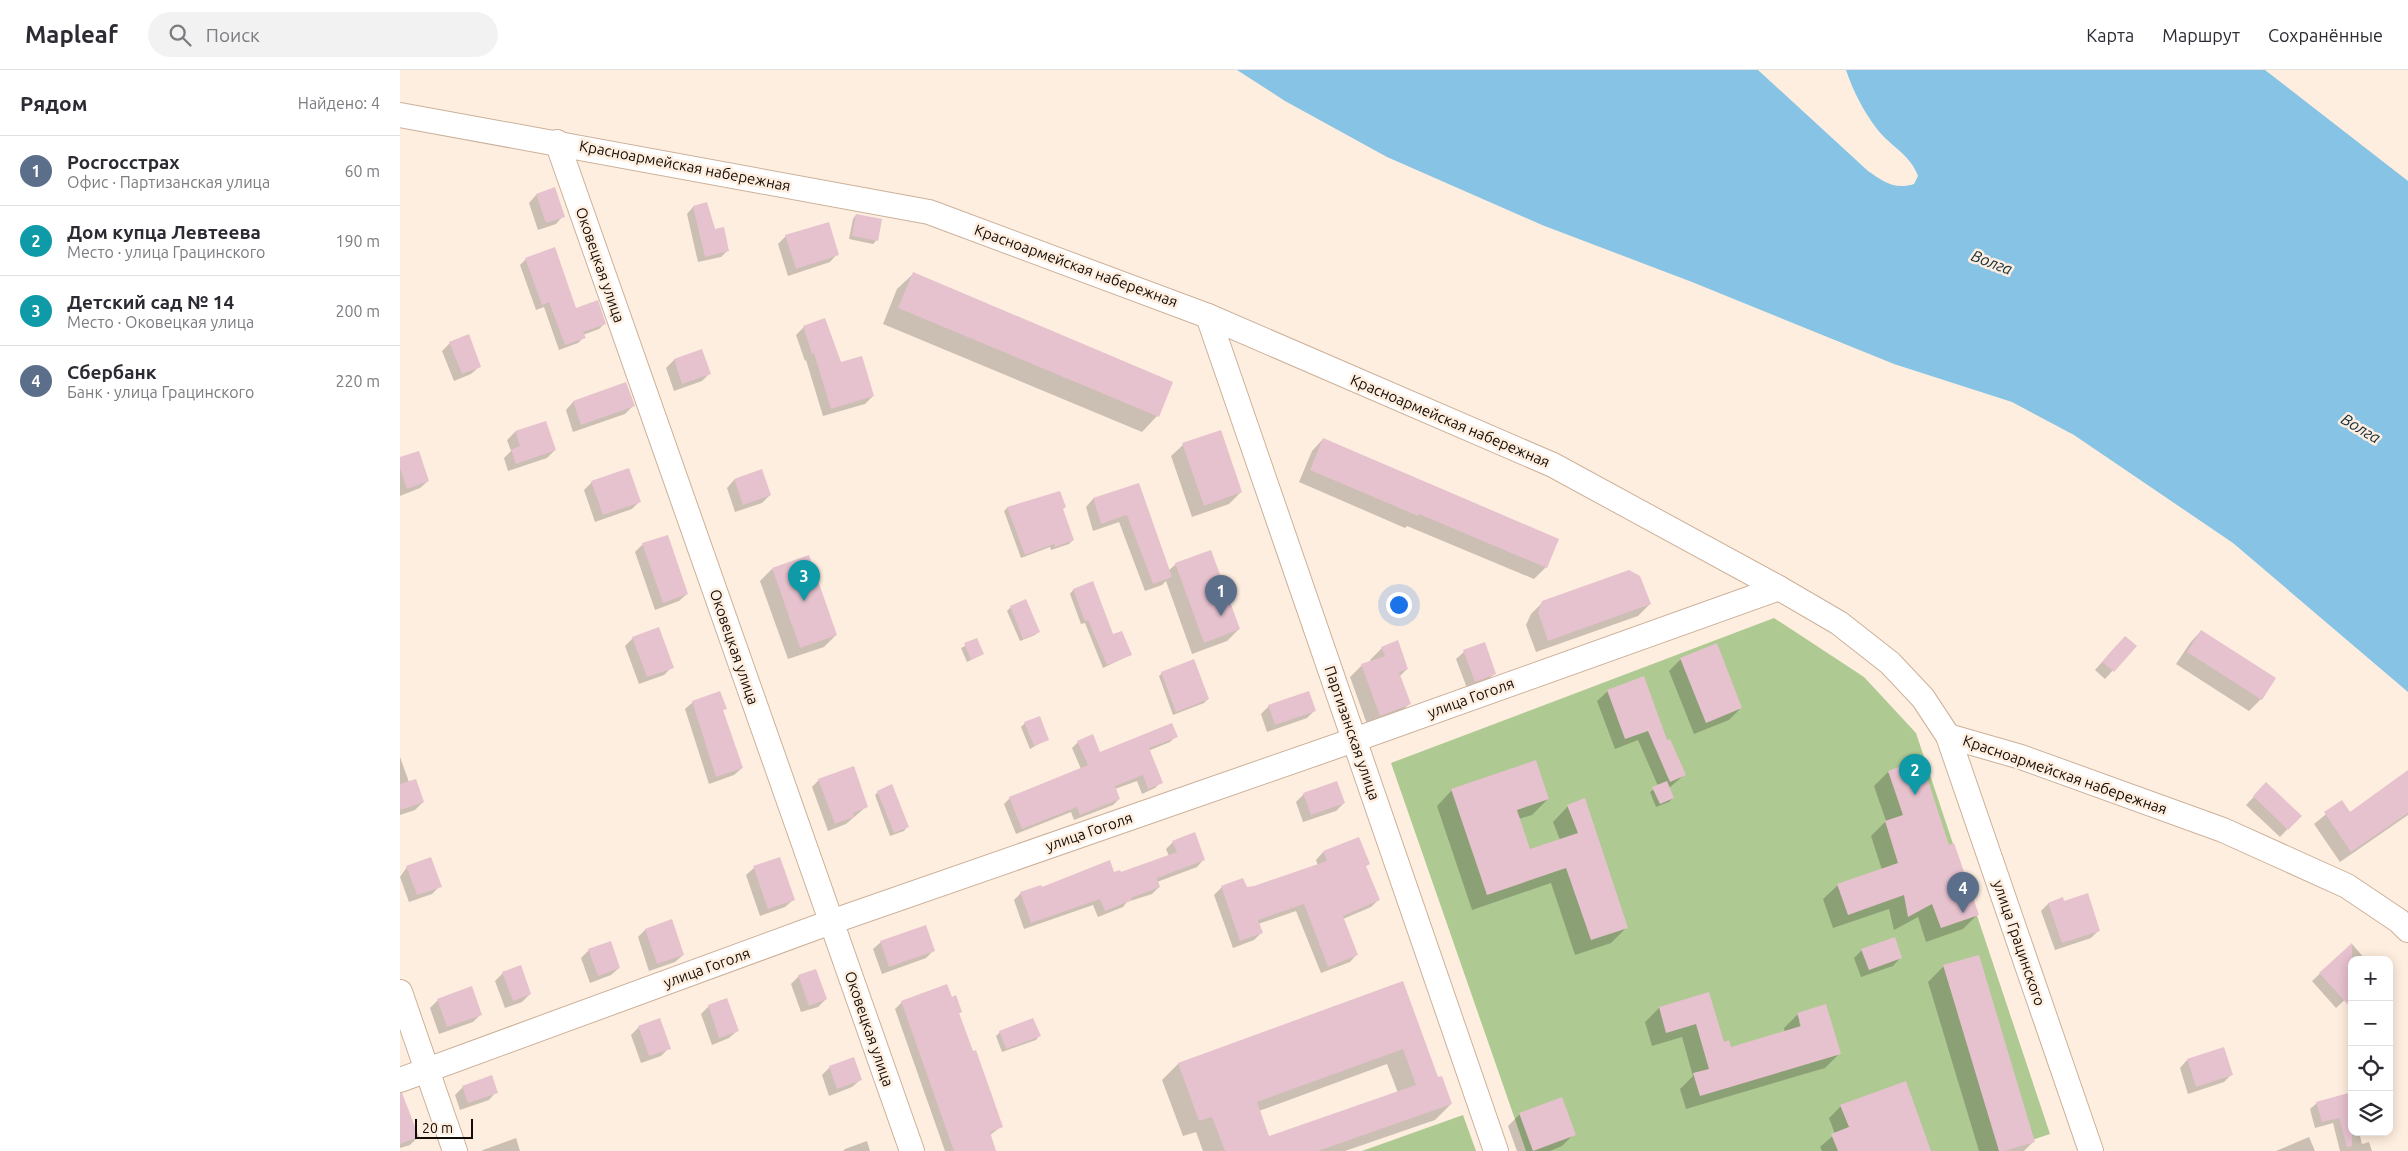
<!DOCTYPE html>
<html lang="ru">
<head>
<meta charset="utf-8">
<style>
	:root { --surface:#fff; --page:#f2f2f3; --text:#2b2b33; --muted:#7c7c81; --line:#e1e1e2; --accent:#1a73e8 }
	body { margin:0; font-family:Ubuntu,sans-serif; background:var(--page); color:var(--text) }
	.controls { position:absolute; right:15px; bottom:15px; display:grid; overflow:hidden; border-radius:10px; box-shadow:0 2px 12px #0003 }
	.controls button { width:45px; height:45px; display:grid; place-items:center; padding:0; border:0; border-bottom:1px solid var(--line); background:var(--surface); color:var(--text); font:25px sans-serif }
	.scale { position:absolute; left:15px; bottom:12px; width:58px; box-sizing:border-box; padding-left:5px; border:2px solid #140b04; border-top:0; font-size:14px; line-height:18px; white-space:nowrap; color:#140b04; -webkit-text-stroke:4px #feeedf; paint-order:stroke }
	.you { position:absolute; left:998px; top:534px; width:18px; height:18px; margin:-12px; border:4px solid #fff; border-radius:50%; background:#1a73e8; box-shadow:0 0 0 8px #1a73e833 }
	.badge { display:grid; place-items:center; width:32px; height:32px; border-radius:50%; background:var(--accent); color:#fff; font-size:16px; font-weight:700 }
	.pin { position:absolute; translate:-50% -41px; filter:drop-shadow(0 1px 2px #0008) }
	.pin::after { content:''; position:absolute; top:26px; width:18px; height:15px; background:inherit; clip-path:polygon(0 0,100% 0,50% 100%) }
	.list { margin:0; padding:0; list-style:none }
	h2 { display:flex; justify-content:space-between; align-items:center; height:65px; margin:0; padding:0 20px; font-size:21px }
	h2 small { font-size:16px; font-weight:400; color:var(--muted) }
	.list li { display:grid; grid-template-columns:32px 1fr auto; gap:15px; align-items:center; box-sizing:border-box; height:70px; padding:0 20px; border-top:1px solid var(--line) }
	.list b { display:block; font-size:19px; white-space:nowrap }
	.list p { margin:0; font-size:16px; white-space:nowrap; color:var(--muted) }
	.list em { font-size:16px; font-style:normal; color:var(--muted) }
	.icon { flex:none; width:28px; height:28px; fill:none; stroke:currentColor; stroke-width:2; stroke-linecap:round; stroke-linejoin:round }
	.map { position:relative; flex:none; width:2008px; height:1081px; overflow:hidden }
	header { display:flex; align-items:center; gap:30px; box-sizing:border-box; height:70px; padding:0 25px; background:var(--surface); border-bottom:1px solid var(--line) }
	header strong { font-size:24px }
	nav { display:flex; gap:28px; margin-inline-start:auto; font-size:18px }
	.search { width:350px; height:45px; background:var(--page); display:flex; align-items:center; gap:12px; box-sizing:border-box; padding:0 18px; border-radius:28px; color:var(--muted); font-size:19px }
	main { display:flex }
	aside { flex:1; background:var(--surface) }
	.map>svg:first-child { display:block }
	.forest { fill:#afc993 }
	.water { fill:#87c3e5 }
	.shadow { fill:#0003; fill-rule:evenodd }
	.building { fill:#e6c1ce; fill-rule:evenodd }
	.lines { fill:none; stroke-linecap:round; stroke-linejoin:round }
	.minor-casing { stroke:#ccb19a; stroke-width:26 }
	.minor { stroke:#fff; stroke-width:24 }
	.labels { text-anchor:middle; stroke-width:5; stroke-linejoin:round; paint-order:stroke }
	.street-label { font-size:15px; fill:#140b04; stroke:#feeedf }
	.water-label { font-size:16px; font-style:italic; fill:#102c3b; stroke:#feeedf }
</style>
</head>
<body>
<header>
<strong>Mapleaf</strong>
<div class="search"><svg class="icon" aria-label="search" viewBox="0 0 24 24"><circle cx="10" cy="10" r="6"/><path d="M15 15l6 6"/></svg>Поиск</div>
<nav><a>Карта</a><a>Маршрут</a><a>Сохранённые</a></nav>
</header>
<main>
<aside>
<h2>Рядом<small>Найдено: 4</small></h2>
<ul class="list">
<li><span class="badge" style="background:#5c6f8a">1</span><div><b>Росгосстрах</b><p>Офис · Партизанская улица</p></div><em>60 m</em></li>
<li><span class="badge" style="background:#0f9aa8">2</span><div><b>Дом купца Левтеева</b><p>Место · улица Грацинского</p></div><em>190 m</em></li>
<li><span class="badge" style="background:#0f9aa8">3</span><div><b>Детский сад № 14</b><p>Место · Оковецкая улица</p></div><em>200 m</em></li>
<li><span class="badge" style="background:#5c6f8a">4</span><div><b>Сбербанк</b><p>Банк · улица Грацинского</p></div><em>220 m</em></li>
</ul>
</aside>
<div class="map">
<svg width="2008" height="1081" viewBox="0 0 2008 1081">
	<rect width="100%" height="100%" fill="#feeedf"/>
	<g class="forest">
		<path d="M1374,548L1464,607L1516,663L1650,1064L1599,1081H1126L991,693Z"/>
		<path d="M1063,1045L1076,1081H962Z"/>
	</g>
	<path class="water" d="M837,0H1358L1468,101C1484,112 1495,120 1514,114L1518,106C1510,84 1491,77 1477,59C1464,42 1453,21 1446,0H1865L2008,111V622L1833,473L1674,365L1612,332L1494,294L1292,212L1142,155L987,87L885,31Z"/>
	<g class="shadow">
		<path d="M154,119L163,146L156,154L138,160L129,133L136,125Z"/>
		<path d="M306,133L314,161L328,180L321,187L298,192L287,144L293,137Z"/>
		<path d="M456,145L476,171L473,174L449,169L453,149Z"/>
		<path d="M386,166L437,184L430,192L388,206L378,174Z"/>
		<path d="M126,189L175,240L205,253L199,259L183,265L184,267L178,273L159,280L144,237L136,240L120,195Z"/>
		<path d="M513,204L757,346L742,362L483,254L497,219Z"/>
		<path d="M404,257L473,326L465,334L423,346L406,290L405,291L396,265Z"/>
		<path d="M50,273L79,297L71,304L54,311L42,281Z"/>
		<path d="M301,281L309,304L302,311L274,321L266,298L274,290Z"/>
		<path d="M225,314L233,336L225,344L173,362L166,340L173,332Z"/>
		<path d="M145,352L155,380L147,388L108,401L104,388L111,381L107,370L115,362Z"/>
		<path d="M923,369L1146,497L1134,509L1007,456L1005,458L899,412L912,381Z"/>
		<path d="M783,375L841,422L829,434L792,447L771,386Z"/>
		<path d="M0,389L28,411L20,418L0,426Z"/>
		<path d="M334,410L370,425L362,433L335,442L327,418Z"/>
		<path d="M192,412L240,431L232,439L195,452L184,420Z"/>
		<path d="M738,414L768,501L776,494L839,559L827,571L792,584L766,511L762,515L745,521L719,452L693,461L686,437L693,429Z"/>
		<path d="M659,423L662,440L673,470L669,474L651,480L650,477L621,488L604,441L607,438Z"/>
		<path d="M243,474L287,524L279,531L255,540L235,482Z"/>
		<path d="M372,499L436,565L424,577L388,589L360,511Z"/>
		<path d="M692,513L712,566L730,585L703,598L685,553L681,554L670,524L673,520Z"/>
		<path d="M1143,532L1250,534L1238,546L1136,582L1126,555L1131,544Z"/>
		<path d="M611,537L638,562L635,565L620,571L607,541Z"/>
		<path d="M1801,561L1874,608L1861,629L1849,641L1776,594L1790,573Z"/>
		<path d="M233,568L272,597L264,605L239,614L225,576Z"/>
		<path d="M577,570L583,584L567,592L561,578Z"/>
		<path d="M1717,575L1735,576L1705,609L1695,600Z"/>
		<path d="M982,578L1007,599L999,607L1009,634L997,646L968,657L950,607L961,596L971,592L970,590Z"/>
		<path d="M1064,582L1095,603L1087,611L1067,618L1056,589Z"/>
		<path d="M1281,589L1341,638L1329,650L1294,664L1269,601Z"/>
		<path d="M762,603L808,629L804,633L773,645L759,606Z"/>
		<path d="M1208,621L1266,672L1284,705L1269,718L1273,728L1269,732L1256,737L1250,722L1258,716L1238,670L1215,679L1197,631Z"/>
		<path d="M293,632L325,638L322,641L342,698L334,705L309,714L285,639Z"/>
		<path d="M869,636L915,640L907,648L867,662L861,644Z"/>
		<path d="M625,653L647,669L630,679L621,657Z"/>
		<path d="M776,666L770,672L748,681L761,712L755,718L742,724L737,711L715,719L719,729L713,735L674,750L671,742L616,764L604,734L610,728L681,699L672,678L678,672L700,684Z"/>
		<path d="M0,687L9,712L23,732L15,740L0,745Z"/>
		<path d="M1488,702L1548,777L1578,844L1563,859L1526,872L1518,847L1494,860L1489,839L1433,858L1423,829L1438,815L1482,800L1471,766L1486,751L1474,716Z"/>
		<path d="M2008,709V745L1940,792L1914,754L1941,732L1950,743Z"/>
		<path d="M419,710L467,736L446,754L428,761L412,717Z"/>
		<path d="M1866,714L1900,746L1880,767L1846,735Z"/>
		<path d="M1052,720L1148,729L1132,745L1119,749L1129,781L1160,770L1153,752L1168,736L1227,857L1211,873L1175,885L1151,813L1072,840L1037,736Z"/>
		<path d="M478,722L507,757L504,761L490,766L475,725Z"/>
		<path d="M904,724L944,733L936,741L903,752L896,732Z"/>
		<path d="M773,772L804,789L797,797L757,812L759,817L752,824L727,832L723,837L698,847L693,835L624,859L614,830L621,823L720,803L769,786L766,779Z"/>
		<path d="M923,782L968,794L965,797L978,830L971,837L943,849L957,884L950,892L921,903L896,841L858,854L861,863L854,870L833,878L814,825L822,817L846,819L918,796L916,790Z"/>
		<path d="M7,797L40,816L32,824L9,832L0,807Z"/>
		<path d="M354,798L393,830L385,837L360,846L346,805Z"/>
		<path d="M1663,832L1699,860L1691,868L1655,880L1641,841L1648,834Z"/>
		<path d="M245,860L283,885L275,892L249,901L238,867Z"/>
		<path d="M481,872L534,880L526,888L482,904L473,879Z"/>
		<path d="M1952,874L1966,890H1952V923L1936,938L1912,911Z"/>
		<path d="M189,880L219,898L211,905L190,913L181,888Z"/>
		<path d="M1462,880L1500,888L1493,896L1461,907L1454,888Z"/>
		<path d="M1544,896L1633,1072L1624,1081H1579L1528,912Z"/>
		<path d="M103,903L130,924L122,932L105,938L95,911Z"/>
		<path d="M399,906L426,929L418,937L401,942L391,914Z"/>
		<path d="M1002,913L1037,1009L1051,1034L1035,1050L945,1081H803L796,1062L783,1066L762,1010L778,994ZM987,994L998,1023L869,1068L859,1041Z"/>
		<path d="M1308,923L1323,973L1330,979L1385,963L1384,958L1398,944L1440,983L1425,998L1286,1039L1280,1019L1293,1006L1282,967L1252,976L1245,952L1259,938ZM1399,951H1401L1402,963Z"/>
		<path d="M551,928L561,942L558,944L602,1056L590,1065L595,1081H545L495,939L502,932Z"/>
		<path d="M38,930L81,944L73,952L39,964L30,938Z"/>
		<path d="M309,936L337,961L329,968L312,975L301,944Z"/>
		<path d="M239,957L269,978L261,986L241,993L231,965Z"/>
		<path d="M600,962L639,966L636,970L602,982L596,966Z"/>
		<path d="M1787,990L1832,1004L1824,1012L1788,1024L1780,998Z"/>
		<path d="M430,997L460,1010L452,1017L429,1026L422,1005Z"/>
		<path d="M63,1017L96,1022L89,1030L60,1040L55,1025Z"/>
		<path d="M1949,1024L1952,1062H1959L1962,1074L1969,1072L1972,1081H1940L1933,1053L1915,1058L1910,1039L1917,1033Z"/>
		<path d="M1441,1036L1530,1081H1422L1420,1077L1435,1064L1429,1048Z"/>
		<path d="M0,1042L18,1067L10,1075L0,1078Z"/>
		<path d="M1120,1044L1174,1064L1162,1076L1150,1081H1117L1108,1056Z"/>
		<path d="M1909,1067L1915,1081H1876Z"/>
		<path d="M116,1068L120,1081H82L83,1080Z"/>
		<path d="M467,1071L470,1081H443L445,1079Z"/>
	</g>
	<g class="building">
		<path d="M155,117L165,147L146,153L136,124Z"/>
		<path d="M307,132L315,159L324,157L329,181L305,187L293,136Z"/>
		<path d="M456,144L482,149L478,171L452,166Z"/>
		<path d="M429,152L439,185L396,199L385,165Z"/>
		<path d="M155,177L176,238L198,230L206,254L183,262L186,268L165,275L149,232L142,235L125,188Z"/>
		<path d="M513,202L773,312L759,347L498,238Z"/>
		<path d="M425,248L441,292L462,286L474,326L431,339L414,283L412,284L403,256Z"/>
		<path d="M69,264L81,297L62,304L49,272Z"/>
		<path d="M302,279L311,304L282,314L274,289Z"/>
		<path d="M226,312L235,336L181,355L173,331Z"/>
		<path d="M146,351L156,380L116,394L111,380L120,376L115,361Z"/>
		<path d="M821,360L842,422L804,436L782,373Z"/>
		<path d="M923,368L1159,469L1147,498L1019,444L1018,446L910,400Z"/>
		<path d="M19,381L29,411L7,419L0,398V387Z"/>
		<path d="M229,398L241,432L203,445L191,411Z"/>
		<path d="M362,399L371,425L343,435L334,409Z"/>
		<path d="M739,413L772,507L753,514L727,445L701,454L693,428Z"/>
		<path d="M660,421L666,437L663,439L674,470L655,477L654,474L625,485L607,437Z"/>
		<path d="M268,465L288,524L263,533L242,473Z"/>
		<path d="M811,480L840,559L804,573L775,493Z"/>
		<path d="M409,485L437,565L400,578L372,498Z"/>
		<path d="M1229,500L1240,506L1251,534L1148,571L1138,542L1142,531Z"/>
		<path d="M693,511L713,564L722,561L732,585L707,595L688,550L685,551L673,519Z"/>
		<path d="M626,529L640,562L623,569L610,536Z"/>
		<path d="M259,557L274,598L247,607L232,567Z"/>
		<path d="M1801,560L1876,608L1862,630L1787,582Z"/>
		<path d="M1725,566L1737,576L1714,602L1702,592Z"/>
		<path d="M577,568L584,584L571,590L564,573Z"/>
		<path d="M998,570L1008,599L999,602L1011,634L980,646L961,594L985,586L981,577Z"/>
		<path d="M1085,572L1096,604L1075,612L1063,580Z"/>
		<path d="M1317,573L1342,638L1306,653L1280,588Z"/>
		<path d="M794,589L809,629L776,642L761,602Z"/>
		<path d="M1244,606L1267,670L1270,669L1286,705L1270,712L1248,661L1225,669L1207,620Z"/>
		<path d="M320,621L327,639L323,640L343,698L316,707L292,631Z"/>
		<path d="M909,621L916,641L875,655L868,635Z"/>
		<path d="M640,646L649,670L634,676L624,652Z"/>
		<path d="M772,653L778,667L749,678L763,713L748,719L743,705L715,716L720,729L680,745L677,737L622,759L609,727L688,695L677,671L693,664L700,682Z"/>
		<path d="M1521,689L1549,775L1554,773L1579,845L1541,858L1532,834L1508,847L1504,825L1448,845L1437,814L1498,793L1485,751L1503,745L1488,701Z"/>
		<path d="M1136,690L1149,729L1117,740L1130,779L1178,763L1167,735L1185,728L1228,858L1191,870L1166,798L1087,825L1051,719Z"/>
		<path d="M454,696L468,737L453,743L454,747L435,754L418,709Z"/>
		<path d="M2008,700V743L1951,782L1924,742L1942,730L1950,742Z"/>
		<path d="M16,709L24,732L0,740V714Z"/>
		<path d="M937,711L945,733L911,745L903,723Z"/>
		<path d="M1267,711L1274,728L1260,734L1252,717Z"/>
		<path d="M1866,712L1902,746L1888,760L1853,726Z"/>
		<path d="M492,714L509,757L494,763L477,721Z"/>
		<path d="M795,762L805,790L757,808L760,817L731,828L732,830L705,841L700,829L631,853L620,822L641,815L642,817L710,790L714,802L720,800L721,802L777,782L772,771Z"/>
		<path d="M959,767L970,794L966,796L980,830L943,846L958,885L928,897L904,834L858,850L863,863L840,871L821,816L843,808L847,817L854,816L927,791L923,781Z"/>
		<path d="M31,787L42,817L17,825L6,796Z"/>
		<path d="M380,787L395,830L368,839L353,796Z"/>
		<path d="M1688,823L1700,861L1662,873L1648,833L1663,827L1664,831Z"/>
		<path d="M272,849L284,885L257,894L245,859Z"/>
		<path d="M526,855L535,881L489,897L480,871Z"/>
		<path d="M1495,867L1502,888L1469,900L1461,879Z"/>
		<path d="M211,871L220,898L198,906L188,879Z"/>
		<path d="M1952,873V939L1919,903Z"/>
		<path d="M1579,885L1635,1072L1604,1081H1599L1543,895Z"/>
		<path d="M121,895L131,924L113,931L102,902Z"/>
		<path d="M416,899L427,929L409,936L398,905Z"/>
		<path d="M1003,911L1038,1007L1042,1006L1052,1034L918,1081H825L812,1047L799,1051L778,993ZM1003,979L1016,1015L869,1066L857,1032Z"/>
		<path d="M547,914L552,927L556,925L562,942L559,943L573,981L576,980L603,1057L590,1062L596,1081H554L501,931Z"/>
		<path d="M72,916L82,945L47,957L37,929Z"/>
		<path d="M1309,922L1324,972L1329,970L1331,977L1401,956L1397,943L1426,934L1441,984L1300,1026L1293,1003L1309,999L1296,954L1266,963L1259,937Z"/>
		<path d="M327,928L339,961L319,968L308,935Z"/>
		<path d="M260,948L271,979L249,986L238,956Z"/>
		<path d="M633,948L641,966L606,979L599,961Z"/>
		<path d="M1824,977L1833,1005L1796,1017L1787,989Z"/>
		<path d="M454,987L462,1010L437,1019L429,996Z"/>
		<path d="M92,1005L98,1023L68,1033L62,1016Z"/>
		<path d="M1506,1011L1531,1081H1438L1431,1064L1449,1057L1440,1035Z"/>
		<path d="M1952,1022V1076L1947,1077L1939,1048L1922,1052L1916,1032Z"/>
		<path d="M0,1023H2L19,1067L0,1074Z"/>
		<path d="M1162,1027L1176,1065L1133,1081L1119,1043Z"/>
	</g>
	<g class="lines">
		<g class="minor-casing">
			<g id="minor">
				<path d="M0,45L529,142L808,246L1153,395L1379,518L1439,553L1490,593L1523,628L1548,666L1691,1081"/>
				<path d="M157,72L512,1081"/>
				<path d="M808,246L1096,1081"/>
				<path d="M1548,666L1621,687L1823,760L1947,816L1999,851L2008,860"/>
				<path d="M0,922L55,1081"/>
				<path d="M0,1010L431,852L954,670L1379,518"/>
			</g>
		</g>
		<use href="#minor" class="minor"/>
	</g>
	<g class="labels">
		<g class="street-label">
			<text transform="translate(285 96) rotate(11)" y="5">Красноармейская набережная</text>
			<text transform="translate(200 195) rotate(71)" y="5">Оковецкая улица</text>
			<text transform="translate(676 196) rotate(20)" y="5">Красноармейская набережная</text>
			<text transform="translate(1050 351) rotate(23)" y="5">Красноармейская набережная</text>
			<text transform="translate(334 577) rotate(71)" y="5">Оковецкая улица</text>
			<text transform="translate(1071 628) rotate(-20)" y="5">улица Гоголя</text>
			<text transform="translate(952 663) rotate(71)" y="5">Партизанская улица</text>
			<text transform="translate(1665 705) rotate(19)" y="5">Красноармейская набережная</text>
			<text transform="translate(689 762) rotate(-19)" y="5">улица Гоголя</text>
			<text transform="translate(1619 873) rotate(71)" y="5">улица Грацинского</text>
			<text transform="translate(307 898) rotate(-20)" y="5">улица Гоголя</text>
			<text transform="translate(469 959) rotate(71)" y="5">Оковецкая улица</text>
		</g>
		<g class="water-label">
			<text transform="translate(1592 192) rotate(21)" y="6">Волга</text>
			<text transform="translate(1961 358) rotate(31)" y="6">Волга</text>
		</g>
	</g>
</svg>
<div class="controls">
<button>+</button>
<button>−</button>
<button><svg class="icon" aria-label="locate" viewBox="0 0 24 24"><circle cx="12" cy="12" r="6"/><path d="M12 2v4M12 18v4M2 12h4M18 12h4"/></svg></button>
<button><svg class="icon" aria-label="layers" viewBox="0 0 24 24"><path d="M12 4l9 5-9 5-9-5zM3 14l9 5 9-5"/></svg></button>
</div>
<div class="scale">20 m</div>
<div class="you"></div>
<div class="pin badge" style="left:821px;top:546px;background:#5c6f8a">1</div>
<div class="pin badge" style="left:1515px;top:725px;background:#0f9aa8">2</div>
<div class="pin badge" style="left:404px;top:531px;background:#0f9aa8">3</div>
<div class="pin badge" style="left:1563px;top:843px;background:#5c6f8a">4</div>
</div>
</main>
</body>
</html>
